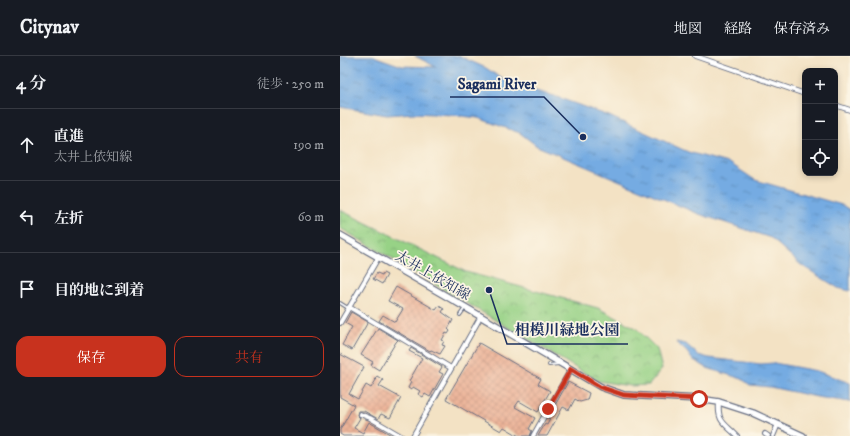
<!DOCTYPE html>
<html lang="ja">
<head>
<meta charset="utf-8">
<style>
	:root { --surface:#171b24; --page:#242831; --text:#f1f3f6; --muted:#9ea1a6; --line:#363941; --accent:#c8321e }
	body { margin:0; font-family:"IM FELL DW Pica","Noto Serif JP",serif; background:var(--page); color:var(--text) }
	.controls { position:absolute; right:12px; top:12px; display:grid; overflow:hidden; border-radius:8px; box-shadow:0 2px 6px #0003 }
	.controls button { width:36px; height:36px; display:grid; place-items:center; padding:0; border:0; border-bottom:1px solid var(--line); background:var(--surface); color:var(--text); font:20px sans-serif }
	.stop { position:absolute; width:12px; height:12px; margin:-9px; border:3px solid #c8321e; border-radius:50%; background:#fff }
	.stop.end { background:#c8321e; border-color:#fff; box-shadow:0 1px 4px #0008 }
	.list { margin:0; padding:0; list-style:none }
	h2 { display:flex; justify-content:space-between; align-items:center; height:52px; margin:0; padding:0 16px; font-size:17px }
	h2 small { font-size:13px; font-weight:400; color:var(--muted) }
	.list li { display:grid; grid-template-columns:26px 1fr auto; gap:12px; align-items:center; box-sizing:border-box; height:72px; padding:0 16px; border-top:1px solid var(--line) }
	.list b { display:block; font-size:15px; white-space:nowrap }
	.list p { margin:0; font-size:13px; white-space:nowrap; color:var(--muted) }
	.list em { font-size:13px; font-style:normal; color:var(--muted) }
	.actions { display:flex; gap:8px; padding:12px 16px }
	.actions a { flex:1; padding:9px 0; border:1px solid var(--accent); border-radius:12px; text-align:center; font-size:14px; color:var(--accent) }
	.actions .main { background:var(--accent); color:#fff }
	.icon { flex:none; width:22px; height:22px; fill:none; stroke:currentColor; stroke-width:2; stroke-linecap:round; stroke-linejoin:round }
	.map { position:relative; flex:none; width:510px; height:380px; overflow:hidden }
	header { display:flex; align-items:center; gap:24px; box-sizing:border-box; height:56px; padding:0 20px; background:var(--surface); border-bottom:1px solid var(--line) }
	header strong { font-size:19px }
	nav { display:flex; gap:22px; margin-inline-start:auto; font-size:14px }
	main { display:flex }
	aside { flex:1; background:var(--surface) }
	.map>svg:first-child { display:block }
	.park { fill:url(#park-crowns); stroke:#598072 }
	.water { fill:url(#water-ripples); stroke:#486da0 }
	.building { fill:url(#building-cross-hatch) }
	.lines { fill:none; stroke-linecap:round; stroke-linejoin:round }
	.service-casing { stroke:#676e82; stroke-width:4 }
	.minor-casing { stroke:#676e82; stroke-width:6 }
	.secondary-casing { stroke:#676e82; stroke-width:8 }
	.service { stroke:#fff; stroke-width:2 }
	.minor { stroke:#fff; stroke-width:4 }
	.secondary { stroke:#fff; stroke-width:5.5 }
	.route { stroke:#c8321e; stroke-width:5 }
	.labels { text-anchor:middle; stroke-width:3.5; stroke-linejoin:round; paint-order:stroke }
	.street-label { font-size:14px; fill:#1b2f5e; stroke:#fcf5e5 }
	.leader { fill:none; stroke:#1b2f5e; stroke-width:1.5 }
	.callout-dot { fill:#1b2f5e; stroke:#fcf5e5; stroke-width:1.5 }
	.callout-label { font-size:15px; text-anchor:middle; font-weight:bold; fill:#1b2f5e; stroke:#fcf5e5; stroke-width:3.5; stroke-linejoin:round; paint-order:stroke }
</style>
</head>
<body>
<header>
<strong>Citynav</strong>
<nav><a>地図</a><a>経路</a><a>保存済み</a></nav>
</header>
<main>
<aside>
<h2>4 分<small>徒歩 · 250 m</small></h2>
<ul class="list">
<li><svg class="icon" aria-label="ahead" viewBox="0 0 24 24"><path d="M12 20V5M6 11l6-6 6 6"/></svg><div><b>直進</b><p>太井上依知線</p></div><em>190 m</em></li>
<li><svg class="icon" aria-label="left" viewBox="0 0 24 24"><path d="M17 20v-9H6M10 6l-5 5 5 5"/></svg><div><b>左折</b></div><em>60 m</em></li>
<li><svg class="icon" aria-label="arrive" viewBox="0 0 24 24"><path d="M6 21V4h12l-3 4 3 4H6"/></svg><div><b>目的地に到着</b></div></li>
</ul>
<div class="actions"><a class="main">保存</a><a>共有</a></div>
</aside>
<div class="map">
<svg width="510" height="380" viewBox="0 0 510 380">
	<defs>
		<pattern id="park-crowns" width="20" height="18" patternUnits="userSpaceOnUse"><rect width="20" height="18" fill="#97d286"/><path d="M2 6a3 3 0 1 1 6 0M12 15a3 3 0 1 1 6 0" fill="none" stroke="#7aab71"/></pattern>
		<pattern id="water-ripples" width="26" height="14" patternUnits="userSpaceOnUse"><rect width="26" height="14" fill="#74abe2"/><path d="M2 4q2-2 4 0t4 0M15 11q2-2 4 0t4 0" fill="none" stroke="#5e8cba"/></pattern>
		<pattern id="building-cross-hatch" width="8" height="8" patternUnits="userSpaceOnUse"><rect width="8" height="8" fill="#ecb499"/><path d="M0 0l8 8M0 8l8-8" fill="none" stroke="#ca9b86"/></pattern>
	</defs>
	<rect width="100%" height="100%" fill="#fcf5e5"/>
	<filter id="ink" filterUnits="userSpaceOnUse"><feTurbulence type="fractalNoise" baseFrequency=".025" numOctaves="2"/><feDisplacementMap in="SourceGraphic" scale="8" xChannelSelector="R" yChannelSelector="G"/><feConvolveMatrix kernelMatrix="1 2 1 2 8 2 1 2 1" color-interpolation-filters="sRGB"/></filter>
	<filter id="wash" filterUnits="userSpaceOnUse"><feTurbulence type="fractalNoise" baseFrequency=".012" numOctaves="4" result="noise"/><feDisplacementMap in="SourceGraphic" scale="16" xChannelSelector="R" yChannelSelector="G"/><feGaussianBlur stdDeviation="0.9" result="paint"/><feColorMatrix in="noise" values="0 0 0 0 0 0 0 0 0 0 0 0 0 0 0 0 0 1.4 0 .05"/><feComposite in="paint" operator="in"/></filter>
	<g filter="url(#wash)">
		<rect width="100%" height="100%" fill="#f3e2c4"/>
		<path class="park" d="M0,154L126,216L258,252L296,272L317,293L322,313L309,329L290,330L258,325L0,172Z"/>
		<g class="water">
			<path d="M0,0H33L62,10L96,11L75,0H119L146,12L170,28L214,40L269,60L348,96L391,108L415,124L502,149L510,154V235L498,232L461,209L431,182L359,158L197,90L180,77L138,62L114,59L73,57L47,59L0,51Z"/>
			<path d="M336,286L346,288L358,299L369,302L421,308L434,307L477,315L510,327V346L477,341L430,331L410,329L402,323L367,312L352,303L347,296Z"/>
		</g>
		<g id="blocks">
			<g class="building">
				<path d="M37,217L42,219L43,217L47,219L42,228L33,223Z"/>
				<path d="M56,231L96,254L99,250L104,253L102,256L113,264L108,273L110,275L108,278L106,277L102,284L104,285L102,289L105,290L100,298L91,294L90,295L39,265L43,259L55,266L63,253L48,245Z"/>
				<path d="M11,256L28,266L12,294L2,289L12,271L5,267Z"/>
				<path d="M38,272L58,284L56,286L39,314L31,309L33,306L21,299Z"/>
				<path d="M139,287L201,323L198,328L210,335L198,356L179,345L175,351L195,362L189,373L192,375L190,380H179L164,371L161,375L106,343Z"/>
				<path d="M71,292L102,311L99,316L103,318L90,341L85,338L83,341L78,338L80,335L73,331L71,334L68,332L71,326L69,325L82,302L69,295Z"/>
				<path d="M0,298L24,311L9,338L18,343L26,329L31,332L36,324L35,323L37,320L43,324L39,330L61,342L50,362L41,358L38,363L24,355H18L17,359L20,362L14,372L23,377L29,366L53,380H3L0,378V374L14,349L0,341Z"/>
				<path d="M228,326L249,337L247,344L240,346L235,343L229,354L223,351L207,380H198L205,368L207,369L210,363L208,362Z"/>
			</g>
		</g>
	</g>
	<g filter="url(#ink)">
		<use href="#blocks" fill-opacity="0" stroke="#676e82" stroke-width="1"/>
		<g class="lines">
			<g class="service-casing">
				<g id="service">
					<path d="M0,247L8,252"/>
					<path d="M120,259L125,252"/>
					<path d="M209,309L219,308"/>
				</g>
			</g>
			<g class="minor-casing">
				<g id="minor">
					<path d="M355,0L465,38"/>
					<path d="M495,49L510,54"/>
					<path d="M9,251L111,312"/>
					<path d="M0,267L38,202"/>
					<path d="M379,346C377,367 385,367 397,380"/>
					<path d="M20,358L30,362L61,380"/>
					<path d="M425,378L428,380"/>
					<path d="M73,380L141,260"/>
					<path d="M193,380L231,313"/>
					<path d="M433,380L438,368"/>
				</g>
			</g>
			<g class="secondary-casing">
				<path id="secondary" d="M0,179L106,240L261,331L284,339L359,343L379,346L413,357L463,380"/>
			</g>
			<use href="#service" class="service"/>
			<use href="#minor" class="minor"/>
			<use href="#secondary" class="secondary"/>
		</g>
	</g>
	<g class="lines" filter="url(#ink)">
		<path class="route" d="M208,353L231,313L260,331L284,339L359,343"/>
	</g>
	<g class="labels">
		<g class="street-label">
			<text transform="translate(93 219) rotate(30)" y="5">太井上依知線</text>
		</g>
	</g>
	<path class="leader" d="M243 81L204 41H110M149 234L167 288H288"/>
	<g class="callout-dot">
		<circle cx="243" cy="81" r="4"/>
		<circle cx="149" cy="234" r="4"/>
	</g>
	<g class="callout-label">
		<text x="157" y="33">Sagami River</text>
		<text x="227" y="279">相模川緑地公園</text>
	</g>
</svg>
<div class="controls">
<button>+</button>
<button>−</button>
<button><svg class="icon" aria-label="locate" viewBox="0 0 24 24"><circle cx="12" cy="12" r="6"/><path d="M12 2v4M12 18v4M2 12h4M18 12h4"/></svg></button>
</div>
<div class="stop" style="left:359px;top:343px"></div>
<div class="stop end" style="left:208px;top:353px"></div>
</div>
</main>
</body>
</html>
